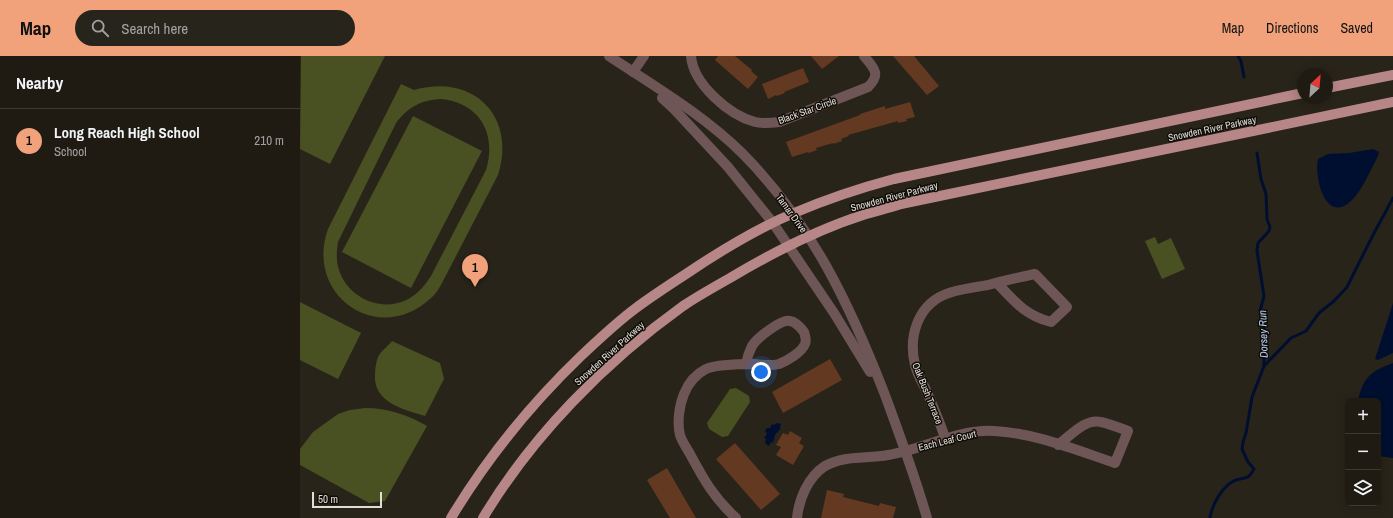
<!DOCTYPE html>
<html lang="en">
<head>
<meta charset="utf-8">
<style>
	:root { --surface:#1f1b13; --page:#27241c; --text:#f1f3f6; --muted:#a1a1a0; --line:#3c3933; --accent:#f1a27b }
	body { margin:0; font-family:"Archivo Narrow",sans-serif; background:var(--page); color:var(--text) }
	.controls { position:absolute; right:12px; bottom:12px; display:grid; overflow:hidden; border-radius:6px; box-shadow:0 2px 10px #0003 }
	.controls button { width:36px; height:36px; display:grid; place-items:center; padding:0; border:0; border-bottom:1px solid var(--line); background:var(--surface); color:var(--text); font:20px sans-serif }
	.compass { position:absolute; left:997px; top:12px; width:36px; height:36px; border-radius:50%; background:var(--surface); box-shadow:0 2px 10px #0003; rotate:26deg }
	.scale { position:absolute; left:12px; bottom:10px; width:70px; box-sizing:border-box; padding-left:4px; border:2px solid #e1ddd6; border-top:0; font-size:11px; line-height:14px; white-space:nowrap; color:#e1ddd6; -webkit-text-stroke:3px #100d09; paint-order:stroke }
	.you { position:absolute; left:461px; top:316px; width:14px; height:14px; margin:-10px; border:3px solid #fff; border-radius:50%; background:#1a73e8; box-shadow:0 0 0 6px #1a73e833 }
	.badge { display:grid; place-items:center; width:26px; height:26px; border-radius:50%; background:var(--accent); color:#111; font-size:13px; font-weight:700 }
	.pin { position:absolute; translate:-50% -33px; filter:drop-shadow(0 1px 2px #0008) }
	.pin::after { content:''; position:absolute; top:21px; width:14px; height:12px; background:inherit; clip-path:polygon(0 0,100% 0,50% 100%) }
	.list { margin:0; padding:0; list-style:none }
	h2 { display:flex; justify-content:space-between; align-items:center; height:52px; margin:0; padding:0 16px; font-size:17px }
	h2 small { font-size:13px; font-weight:400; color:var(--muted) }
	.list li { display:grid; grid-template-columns:26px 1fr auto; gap:12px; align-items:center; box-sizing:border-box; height:64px; padding:0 16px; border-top:1px solid var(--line) }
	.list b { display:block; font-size:15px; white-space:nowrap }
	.list p { margin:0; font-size:13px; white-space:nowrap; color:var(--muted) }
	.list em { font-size:13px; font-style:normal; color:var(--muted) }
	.icon { flex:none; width:22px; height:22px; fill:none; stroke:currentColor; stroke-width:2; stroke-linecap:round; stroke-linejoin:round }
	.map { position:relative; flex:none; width:1093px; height:462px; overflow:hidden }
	header { display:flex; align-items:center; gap:24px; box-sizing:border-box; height:56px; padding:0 20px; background:var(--accent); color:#111 }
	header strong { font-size:19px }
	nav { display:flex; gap:22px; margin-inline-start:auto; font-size:14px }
	.search { width:280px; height:36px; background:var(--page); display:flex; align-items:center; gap:10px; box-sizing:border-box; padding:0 14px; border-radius:22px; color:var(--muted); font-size:15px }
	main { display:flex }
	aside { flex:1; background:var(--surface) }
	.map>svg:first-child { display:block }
	.green { fill:#495021; fill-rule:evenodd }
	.water { fill:#000f30 }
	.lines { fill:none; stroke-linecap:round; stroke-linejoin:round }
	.stream { stroke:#000f30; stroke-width:3 }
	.building { fill:#643921 }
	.minor { stroke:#6e5656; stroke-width:10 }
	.major { stroke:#b78687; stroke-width:10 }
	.labels { text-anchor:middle; stroke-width:3; stroke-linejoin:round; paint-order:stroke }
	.street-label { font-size:10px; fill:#e1ddd6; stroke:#100d09 }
	.water-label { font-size:11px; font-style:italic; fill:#b6cff6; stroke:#100d09 }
</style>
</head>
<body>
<header>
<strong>Map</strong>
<div class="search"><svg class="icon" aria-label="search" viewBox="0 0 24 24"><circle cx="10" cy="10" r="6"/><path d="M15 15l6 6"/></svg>Search here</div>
<nav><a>Map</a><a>Directions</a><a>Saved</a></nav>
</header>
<main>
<aside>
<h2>Nearby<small></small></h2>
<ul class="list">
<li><span class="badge">1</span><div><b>Long Reach High School</b><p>School</p></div><em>210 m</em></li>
</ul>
</aside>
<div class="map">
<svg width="1093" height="462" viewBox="0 0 1093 462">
	<rect width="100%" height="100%" fill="#292419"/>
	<g class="green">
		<path d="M1,0H85L30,108L0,93Z"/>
		<path d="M101,28L114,34C172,17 217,59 198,119L142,227C139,232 136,238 131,242C79,291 4,240 28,173ZM141,43C180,47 197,78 186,114L131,220C124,231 116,240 104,245C80,255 51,242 41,219C36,209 36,197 38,186L96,67C108,51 121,44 141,43Z"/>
		<path d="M113,60L182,95L111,232L42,196Z"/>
		<path d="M855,181L858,188L871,182L885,213L862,223L845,185Z"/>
		<path d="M0,246L61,277L38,323L0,304Z"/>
		<path d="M92,285L140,307L144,323L125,360C104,354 73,346 75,319C75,313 76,306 78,301C81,295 88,290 92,285Z"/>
		<path d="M436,332L449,340L450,346L428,380L422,381L409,373L407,367L430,333Z"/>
		<path d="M65,352C88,352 108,359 127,370L85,445L69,447L0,409V393L13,376L38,358L50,354Z"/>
	</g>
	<g class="water">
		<path d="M1073,93L1079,96L1078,100C1071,113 1062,135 1051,145C1025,169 1014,120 1018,103L1028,98L1049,97Z"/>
		<path d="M1093,247V297L1078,304L1075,303Z"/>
		<path d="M1093,307V402L1078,400V345H1058C1063,321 1071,315 1093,307Z"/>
		<path d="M477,367L481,368L480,372H481L475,379L473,387L471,386L469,390L465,387L466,383L464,382L467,378L465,375L467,372H470L472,368L474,369Z"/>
	</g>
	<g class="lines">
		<g class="stream">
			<path d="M938,0L941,5L944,21"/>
			<path d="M964,310L991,282L1006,275L1019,257L1034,245L1047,231L1073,179L1093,142"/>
			<path d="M910,462C912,448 923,429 936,424C946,421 948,424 954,413L948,406L942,393L943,386L946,377L952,341L964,310V265L960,255L964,240L957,195L958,187L969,175L970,171L967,163L966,138L961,123L957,97"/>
		</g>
	</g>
	<g class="building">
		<path d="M418,0H435L452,14L451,15L458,21L448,33L415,4Z"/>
		<path d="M511,0H539L522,13Z"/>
		<path d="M593,0H614L639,30L627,39Z"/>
		<path d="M503,12L509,26L484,36L485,37L477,40L476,39L468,43L462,28Z"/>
		<path d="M610,46L615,61L606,63L607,65L598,67V65L548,79L549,80L541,83L542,85L533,88V87L516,92L517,94L509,97L508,96L492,101L486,86L560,59V58L585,50V53Z"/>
		<path d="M530,303L542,324L483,357L472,336Z"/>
		<path d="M490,375L502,382L499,387L504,390L493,409L476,399L481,391L476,389L483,377L488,379Z"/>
		<path d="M435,387L480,438L461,454L416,403Z"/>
		<path d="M367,412L382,438L396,462H370L347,424Z"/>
		<path d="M527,434L544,438L543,441L579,450L580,447L596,451L593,462H521Z"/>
	</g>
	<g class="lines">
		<g class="minor">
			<path d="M309,0C354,30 404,59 443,98C512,168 550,249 585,339C600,380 615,420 627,462"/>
			<path d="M391,0C393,28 429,59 455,66C463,68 471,67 479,66L568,31C582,18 573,11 564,0"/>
			<path d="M333,16L344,0"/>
			<path d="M362,42L374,53L428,111L473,167L534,257L570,316"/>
			<path d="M645,382C640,366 633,350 626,334C622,326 617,318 615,309C608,280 618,247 649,237C661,233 675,231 688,229C704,225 720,221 735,218L767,251L751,266C725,259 715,246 697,227"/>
			<path d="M436,462C414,442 404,424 390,398C387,392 382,386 380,379C377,367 379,350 384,338C388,328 396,318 406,313C418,308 441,308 454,308C462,309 471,310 479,308C487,305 502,296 505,288C507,284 505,280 504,276C501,272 496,266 490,265C481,263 457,282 452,290C449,296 447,302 446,308"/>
			<path d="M497,462C499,443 508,421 525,410C545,399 566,403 588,399C624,393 657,373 694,375C736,377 776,394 815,407L828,375C820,372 810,368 801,366C785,362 770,380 758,389"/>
		</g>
		<g class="major">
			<path d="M1027,32L1093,19"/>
			<path d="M151,462C187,402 231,348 281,300C299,283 317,266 336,252C352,240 369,229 386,218C420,195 456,173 494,157C527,143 560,132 594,123L1003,37"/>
			<path d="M183,462C232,380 305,306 383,250C398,240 414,231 430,222C472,197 516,174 563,159C576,155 589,152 601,148L1093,46"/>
		</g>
	</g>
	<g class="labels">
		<g class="street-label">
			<text transform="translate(507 54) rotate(-20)" y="4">Black Star Circle</text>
			<text transform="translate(912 72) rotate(-12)" y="4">Snowden River Parkway</text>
			<text transform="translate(594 140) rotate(-15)" y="4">Snowden River Parkway</text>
			<text transform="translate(492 157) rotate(54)" y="4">Tamar Drive</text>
			<text transform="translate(309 297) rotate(-42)" y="4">Snowden River Parkway</text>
			<text transform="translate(628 337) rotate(68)" y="4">Oak Bush Terrace</text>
			<text transform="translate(647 384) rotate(-14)" y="4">Each Leaf Court</text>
		</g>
		<g class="water-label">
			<text transform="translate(963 278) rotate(-92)" y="4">Dorsey Run</text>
		</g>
	</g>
</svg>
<div class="controls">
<button>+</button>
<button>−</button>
<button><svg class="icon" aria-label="layers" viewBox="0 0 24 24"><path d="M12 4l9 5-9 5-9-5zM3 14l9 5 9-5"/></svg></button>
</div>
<svg class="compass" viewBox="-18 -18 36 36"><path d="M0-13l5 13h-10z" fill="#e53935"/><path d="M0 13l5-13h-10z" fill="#a1a1a0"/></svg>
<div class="scale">50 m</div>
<div class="you"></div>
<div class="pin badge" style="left:175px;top:231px">1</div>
</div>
</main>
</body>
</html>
